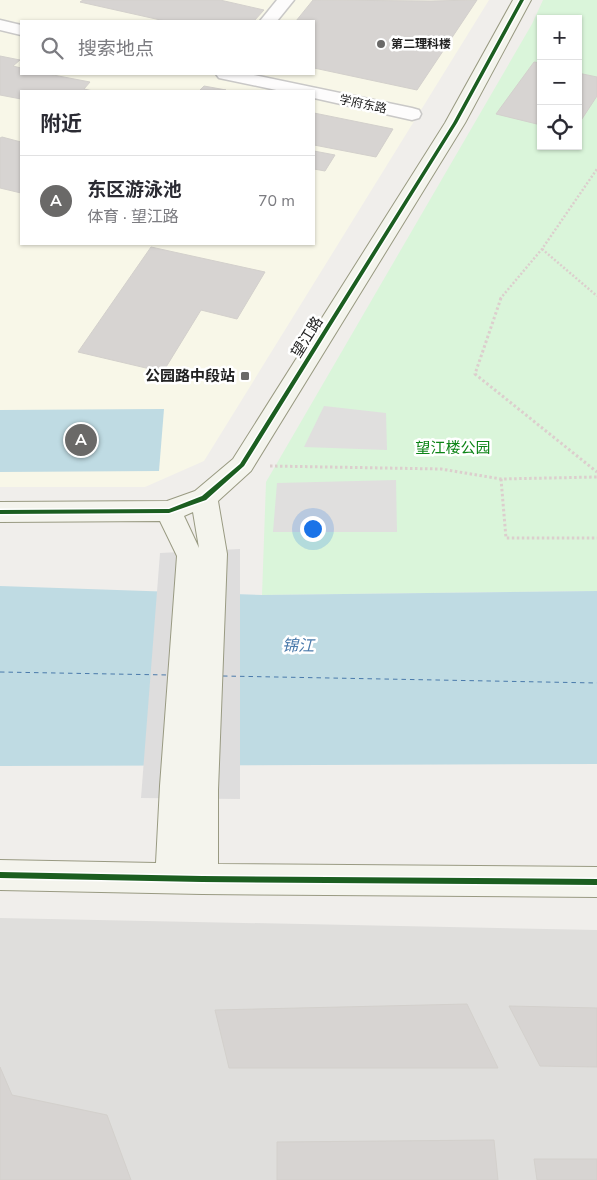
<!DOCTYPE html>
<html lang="zh">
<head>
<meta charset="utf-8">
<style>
	:root { --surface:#fff; --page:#f7f7f7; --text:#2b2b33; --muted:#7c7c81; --line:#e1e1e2; --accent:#6a6968 }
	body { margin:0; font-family:"Nunito Sans","Noto Sans SC",sans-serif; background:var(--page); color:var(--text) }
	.controls { position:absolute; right:15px; top:15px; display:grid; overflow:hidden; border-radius:0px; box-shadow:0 1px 4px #0004 }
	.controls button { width:45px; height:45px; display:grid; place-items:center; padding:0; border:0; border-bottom:1px solid var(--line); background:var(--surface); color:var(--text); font:25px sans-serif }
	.you { position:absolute; left:312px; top:528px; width:18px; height:18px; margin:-12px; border:4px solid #fff; border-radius:50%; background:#1a73e8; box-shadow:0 0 0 8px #1a73e833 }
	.badge { display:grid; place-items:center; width:32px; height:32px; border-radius:50%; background:var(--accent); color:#fff; font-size:16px; font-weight:700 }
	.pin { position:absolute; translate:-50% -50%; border:2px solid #fff; box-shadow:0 1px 5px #0006 }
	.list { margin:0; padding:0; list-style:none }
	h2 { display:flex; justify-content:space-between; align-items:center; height:65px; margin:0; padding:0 20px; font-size:21px }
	h2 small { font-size:16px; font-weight:400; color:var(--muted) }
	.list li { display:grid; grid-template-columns:32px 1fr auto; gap:15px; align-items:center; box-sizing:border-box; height:90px; padding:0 20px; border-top:1px solid var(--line) }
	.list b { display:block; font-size:19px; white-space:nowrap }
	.list p { margin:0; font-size:16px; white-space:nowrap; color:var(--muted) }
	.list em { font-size:16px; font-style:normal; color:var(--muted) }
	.icon { flex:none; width:28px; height:28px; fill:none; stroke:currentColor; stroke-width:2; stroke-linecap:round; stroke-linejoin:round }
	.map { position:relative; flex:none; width:597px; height:1180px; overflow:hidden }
	.search { position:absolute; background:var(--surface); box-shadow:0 1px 4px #0004; left:20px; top:20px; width:295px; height:55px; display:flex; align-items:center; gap:12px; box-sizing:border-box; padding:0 18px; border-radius:0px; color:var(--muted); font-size:19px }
	.panel { position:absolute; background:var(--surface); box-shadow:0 1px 4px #0004; left:20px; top:90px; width:295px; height:155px; border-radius:0px }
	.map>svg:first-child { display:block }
	.residential { fill:#dfdedc }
	.education { fill:#f8f7e8; fill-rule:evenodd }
	.park { fill:#daf5da; fill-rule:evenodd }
	.parking { fill:#e0dfde }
	.water { fill:#bfdbe3 }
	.pier { fill:#dedddd }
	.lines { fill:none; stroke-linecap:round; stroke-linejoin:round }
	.ferry { stroke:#4a7aab; stroke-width:1; stroke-dasharray:4.5 4; stroke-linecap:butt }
	.building { fill:#d7d4d2; stroke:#d3d0cc }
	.street-casing { stroke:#c9c8c7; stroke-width:3 }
	.secondary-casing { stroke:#999a82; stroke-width:2 }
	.path-far1 { stroke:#dccecd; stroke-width:2.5; stroke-dasharray:2 2; stroke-linecap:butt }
	.path { stroke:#dccecd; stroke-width:3; stroke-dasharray:2.5 2.5; stroke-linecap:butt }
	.street { fill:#fdfcfc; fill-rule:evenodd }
	.secondary { fill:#f4f4ed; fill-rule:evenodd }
	.cycleway-casing { stroke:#fff; stroke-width:3 }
	.cycleway { fill:#1b5e20; fill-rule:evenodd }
	.poi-dot { fill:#6a6968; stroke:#fff; stroke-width:2 }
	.labels { text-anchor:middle; stroke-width:5; stroke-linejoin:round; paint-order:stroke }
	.far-poi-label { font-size:12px; font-weight:bold; fill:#222; stroke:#fff; text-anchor:start }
	.far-street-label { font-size:12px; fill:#222; stroke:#fff }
	.street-label { font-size:15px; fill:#222; stroke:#fff }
	.poi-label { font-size:15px; font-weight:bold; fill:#222; stroke:#fff; text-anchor:end }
	.park-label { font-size:15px; fill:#0c8416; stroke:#fff }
	.water-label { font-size:16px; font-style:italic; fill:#4a7aab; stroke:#fff }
</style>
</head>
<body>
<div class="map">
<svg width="597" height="1180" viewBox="0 0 597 1180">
	<rect width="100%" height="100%" fill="#f0eeeb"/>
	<path class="residential" d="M0,918L597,930V1180H0Z"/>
	<path class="education" d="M0,0H489L204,461L145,487H0ZM21,21H314V74H21ZM21,91H314V244H21Z"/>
	<path class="park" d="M543,0H597V591L262,595L266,482L532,24ZM541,19H578V146H541Z"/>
	<g class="parking">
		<path d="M324,406L386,413L387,450L304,447Z"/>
		<path d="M396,480L397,532H273L277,483Z"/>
	</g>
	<g class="water">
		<path d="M164,409L159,471L0,472V410Z"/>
		<path d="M0,586L262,595L597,591V764L0,766Z"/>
	</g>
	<path class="pier" d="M240,549V799L141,798L160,553Z"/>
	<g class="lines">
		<g class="ferry">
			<path d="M0,672L169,675"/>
			<path d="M223,676L597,683"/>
		</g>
	</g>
	<g class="building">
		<path d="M83,0H220L264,10L254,21H165L80,2Z"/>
		<path d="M313,0L431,1L477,0L417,90L314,68V21H296Z"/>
		<path d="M0,56L20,60L13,66L21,68V74H48L90,82L84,89L93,91H21V99L0,95Z"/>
		<path d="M534,62L541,63V125L496,114Z"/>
		<path d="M578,73L597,77V96L578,125Z"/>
		<path d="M204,86L226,90L199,91Z"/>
		<path d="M314,113L393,129L376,157L314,145Z"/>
		<path d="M2,137L21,142V193L0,188V138Z"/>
		<path d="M314,151L335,155L325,171L314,169Z"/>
		<path d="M151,247L265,272L237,319L201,310L163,372L78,352Z"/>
		<path d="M467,1004L498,1068H229L215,1010Z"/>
		<path d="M509,1006L597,1008V1067L540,1066Z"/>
		<path d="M0,1067L12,1095L107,1115L131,1180H0Z"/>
		<path d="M494,1140L498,1180H277V1142Z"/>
		<path d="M534,1159H597V1180H537Z"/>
	</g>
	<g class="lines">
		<g class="street-casing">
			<g id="street">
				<path d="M277,0H294L277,21H260Z"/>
				<path d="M0,20L21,25V35L0,30Z"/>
				<path d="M216,74H249L412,108L419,110L421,114L419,118L412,120L314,98V91H281L219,78Z"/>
			</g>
		</g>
		<g class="secondary-casing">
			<path id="secondary" d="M513,0H531L465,123L251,471L218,501L227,554L218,790V864L597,867V897L202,894L0,890V860L156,863L160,786L177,556L160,521L0,522V502L167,501L195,491L233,459L445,123ZM193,512L199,548L184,516Z"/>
		</g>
		<g class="path-far1">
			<path d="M542,249L597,296"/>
			<path d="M500,299L542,249L597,169"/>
		</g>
		<g class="path">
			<path d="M501,298L475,374L597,472"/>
			<path d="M270,466L441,469L501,479L597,477"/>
			<path d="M501,479L506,538H597"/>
		</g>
		<use href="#street" class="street"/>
		<use href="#secondary" class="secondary"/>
		<g class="cycleway-casing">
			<g id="cycleway">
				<path d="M520,0H524L457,123L244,466L206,500L169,513L0,514V510L169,509L202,496L240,464L453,123Z"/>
				<path d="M0,872L202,876L597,879V885L202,882L0,878Z"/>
			</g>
		</g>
		<use href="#cycleway" class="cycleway"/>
	</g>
	<g class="poi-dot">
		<circle cx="381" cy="44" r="5"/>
		<rect x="240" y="371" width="10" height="10" rx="2.5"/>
	</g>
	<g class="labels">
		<g class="far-poi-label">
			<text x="391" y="48">第二理科楼</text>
		</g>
		<g class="far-street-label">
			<text transform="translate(363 104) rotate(12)" y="4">学府东路</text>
		</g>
		<g class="street-label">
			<text transform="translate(307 337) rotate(-58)" y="5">望江路</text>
		</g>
		<g class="poi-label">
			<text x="235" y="381">公园路中段站</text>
		</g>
		<g class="park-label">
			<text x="453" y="453">望江楼公园</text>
		</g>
		<g class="water-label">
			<text transform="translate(298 645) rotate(1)" y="6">锦江</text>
		</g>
	</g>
</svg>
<div class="controls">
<button>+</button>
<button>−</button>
<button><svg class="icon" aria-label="locate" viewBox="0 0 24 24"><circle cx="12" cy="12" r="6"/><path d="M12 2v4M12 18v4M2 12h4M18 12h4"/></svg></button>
</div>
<div class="you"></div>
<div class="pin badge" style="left:81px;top:440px">A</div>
<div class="search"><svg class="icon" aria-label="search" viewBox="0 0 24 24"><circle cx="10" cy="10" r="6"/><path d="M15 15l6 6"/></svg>搜索地点</div>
<section class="panel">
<h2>附近<small></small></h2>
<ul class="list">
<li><span class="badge">A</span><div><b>东区游泳池</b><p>体育 · 望江路</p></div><em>70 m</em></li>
</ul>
</section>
</div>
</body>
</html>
